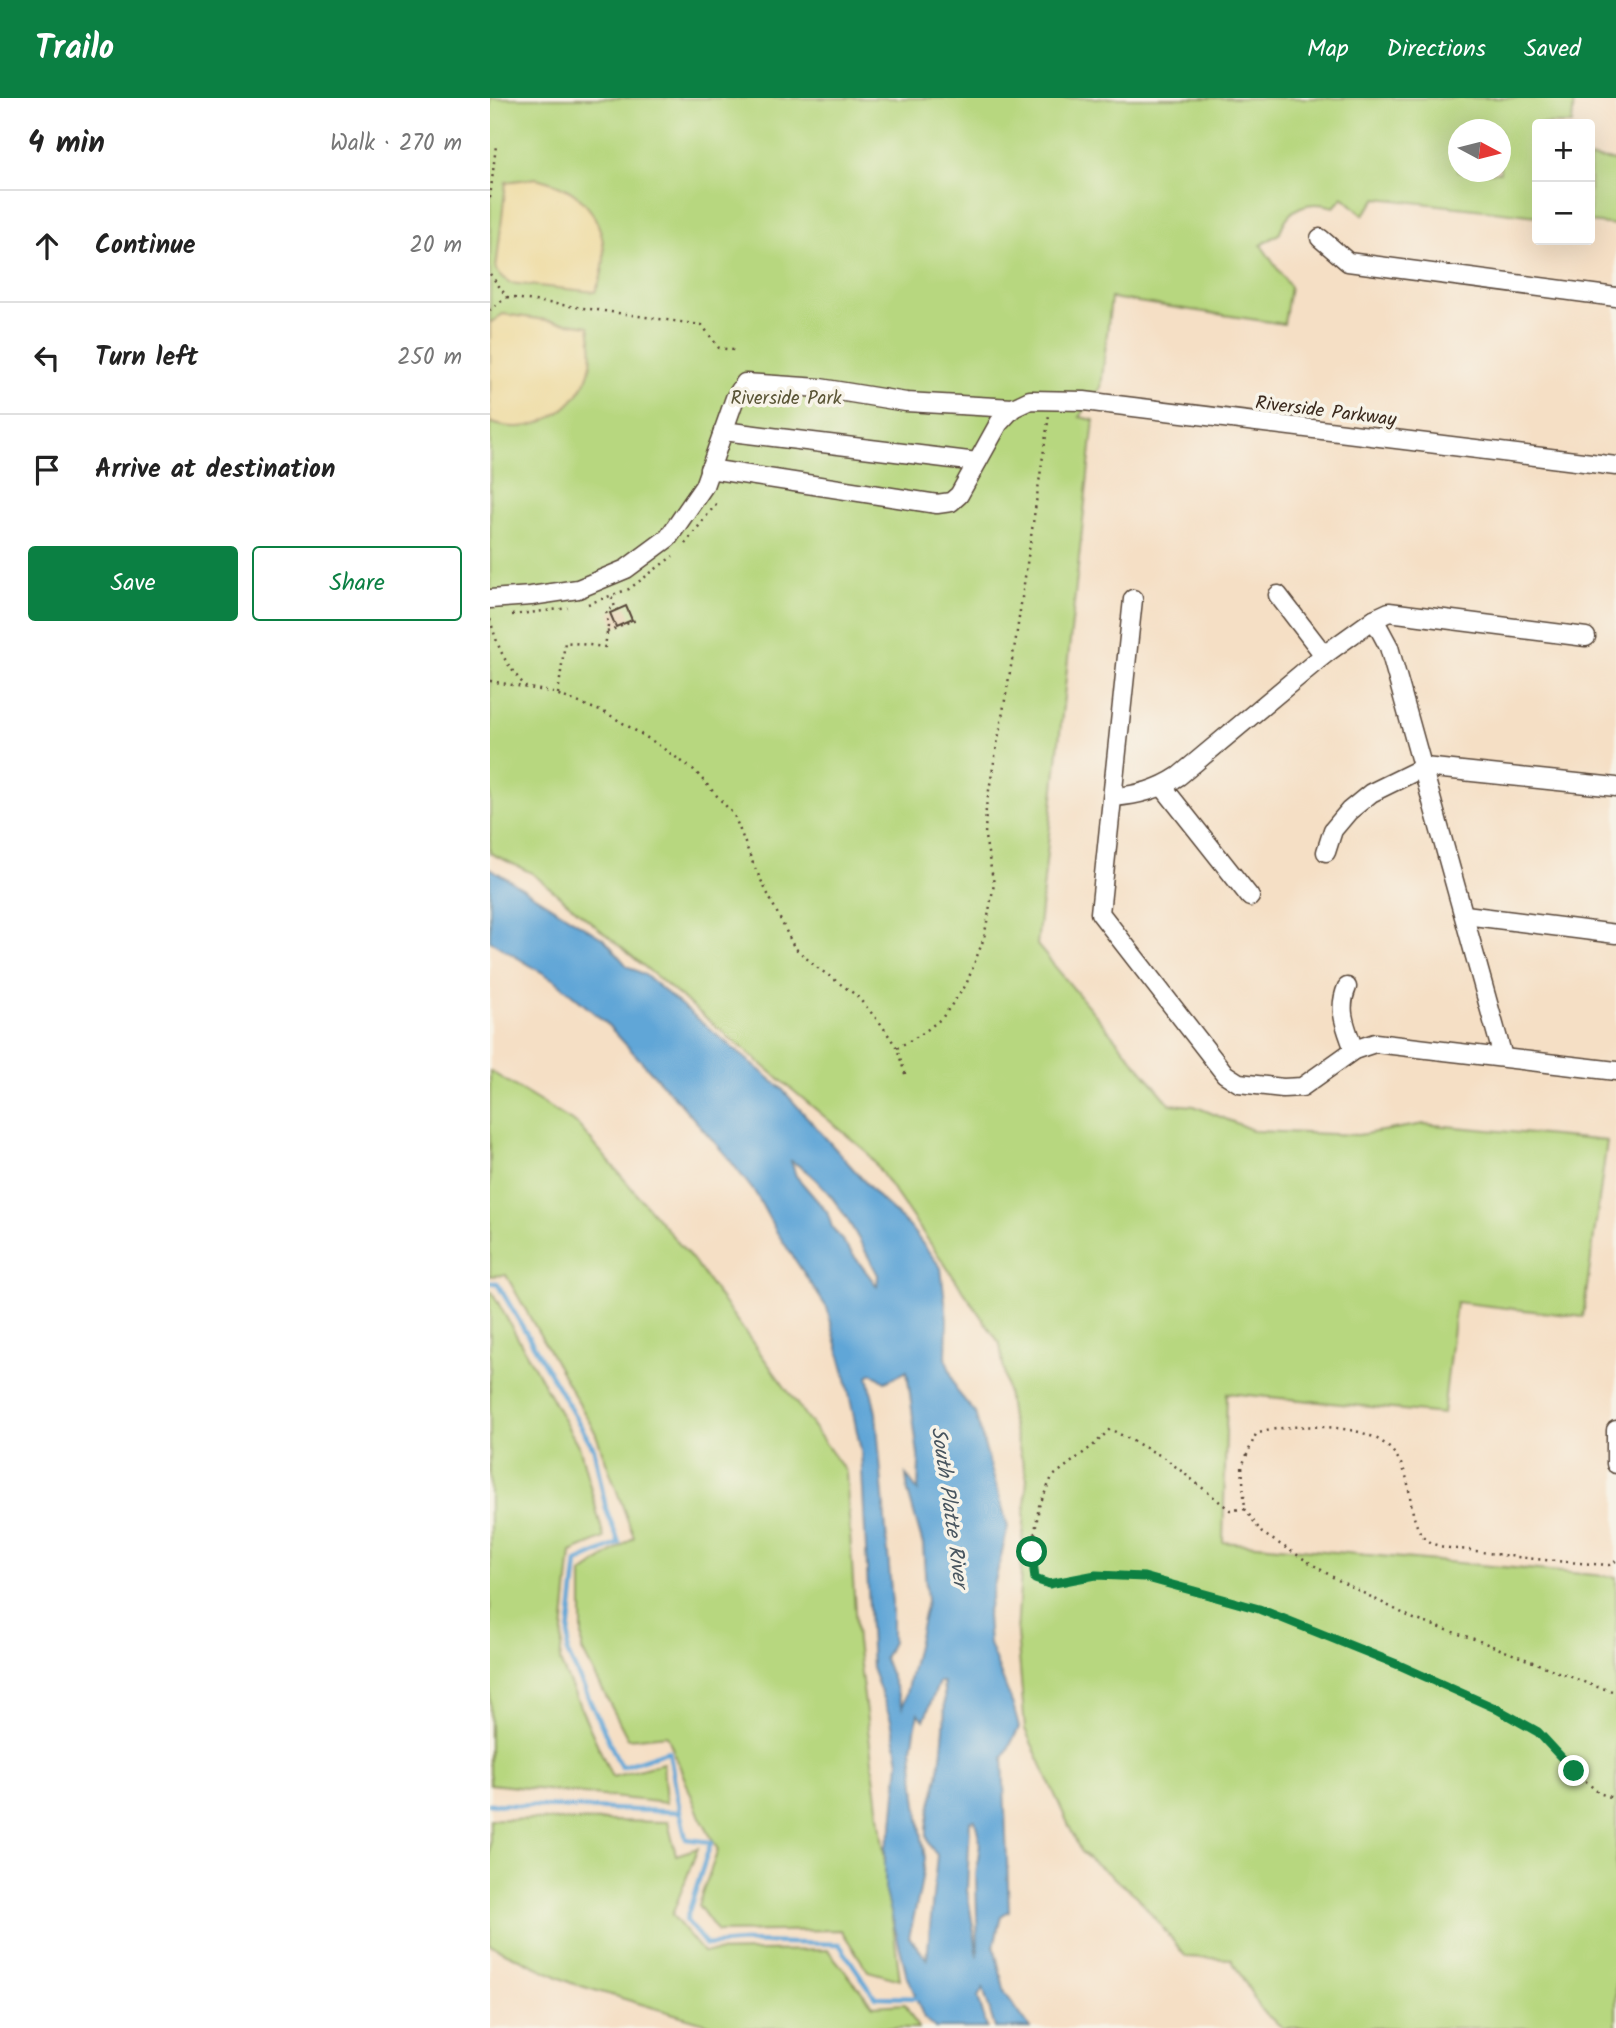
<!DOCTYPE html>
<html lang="en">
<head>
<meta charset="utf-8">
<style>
	:root { --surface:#fff; --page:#f2f2f2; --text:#222; --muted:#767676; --line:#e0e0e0; --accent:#0b8043 }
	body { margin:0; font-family:Kalam,sans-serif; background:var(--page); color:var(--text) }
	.controls { position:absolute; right:21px; top:21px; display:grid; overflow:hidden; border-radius:7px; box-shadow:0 7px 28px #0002 }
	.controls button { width:63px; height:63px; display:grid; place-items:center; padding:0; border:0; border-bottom:2px solid var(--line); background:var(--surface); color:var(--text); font:35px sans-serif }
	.compass { position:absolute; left:958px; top:21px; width:63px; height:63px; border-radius:50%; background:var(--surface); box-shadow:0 7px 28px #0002; rotate:97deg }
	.stop { position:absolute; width:21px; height:21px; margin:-16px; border:5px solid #0b8043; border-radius:50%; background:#fff }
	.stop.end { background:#0b8043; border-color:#fff; box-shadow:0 2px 7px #0008 }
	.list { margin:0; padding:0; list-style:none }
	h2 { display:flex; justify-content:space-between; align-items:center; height:91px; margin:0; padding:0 28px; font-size:30px }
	h2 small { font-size:23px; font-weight:400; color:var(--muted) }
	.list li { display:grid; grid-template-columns:46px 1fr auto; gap:21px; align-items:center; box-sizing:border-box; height:112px; padding:0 28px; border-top:2px solid var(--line) }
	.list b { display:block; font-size:26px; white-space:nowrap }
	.list em { font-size:23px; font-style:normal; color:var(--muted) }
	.actions { display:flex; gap:14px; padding:21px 28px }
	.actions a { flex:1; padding:16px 0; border:2px solid var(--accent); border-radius:7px; text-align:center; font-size:24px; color:var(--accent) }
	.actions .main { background:var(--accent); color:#fff }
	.icon { flex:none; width:38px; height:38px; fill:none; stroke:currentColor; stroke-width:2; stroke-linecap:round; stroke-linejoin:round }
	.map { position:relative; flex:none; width:1126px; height:1930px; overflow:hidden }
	header { display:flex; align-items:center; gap:42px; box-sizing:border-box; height:98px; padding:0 35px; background:var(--accent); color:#fff }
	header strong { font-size:33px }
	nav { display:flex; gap:38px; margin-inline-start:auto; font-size:24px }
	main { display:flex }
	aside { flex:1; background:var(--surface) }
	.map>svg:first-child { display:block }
	.green { fill:#b7d77f; stroke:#79804e; stroke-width:2; fill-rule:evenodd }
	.sand { fill:#eeda9e; stroke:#94825e; stroke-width:2 }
	.water { fill:#61a6d7; stroke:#4e687a; stroke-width:2; fill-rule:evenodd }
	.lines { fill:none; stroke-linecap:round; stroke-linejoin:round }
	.stream { stroke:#61a6d7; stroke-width:4.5 }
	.building { fill:#ddb886 }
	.minor-casing { stroke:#574537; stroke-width:21 }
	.path { stroke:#574537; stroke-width:2.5; stroke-dasharray:2 5; stroke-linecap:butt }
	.minor { stroke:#fff; stroke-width:18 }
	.route { stroke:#0b8043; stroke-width:9 }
	.labels { text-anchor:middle; stroke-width:7; stroke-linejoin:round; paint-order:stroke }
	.park-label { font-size:19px; fill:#5a5536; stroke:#f7f3e8 }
	.street-label { font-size:19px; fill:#3b2a1e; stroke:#f7f3e8 }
	.water-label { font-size:21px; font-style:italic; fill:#48555f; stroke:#f7f3e8 }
</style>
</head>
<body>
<header>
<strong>Trailo</strong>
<nav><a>Map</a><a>Directions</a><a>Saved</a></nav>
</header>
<main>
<aside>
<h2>4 min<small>Walk · 270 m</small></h2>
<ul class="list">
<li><svg class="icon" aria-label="ahead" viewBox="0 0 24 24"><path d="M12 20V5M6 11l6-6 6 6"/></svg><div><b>Continue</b></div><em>20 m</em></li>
<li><svg class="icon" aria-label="left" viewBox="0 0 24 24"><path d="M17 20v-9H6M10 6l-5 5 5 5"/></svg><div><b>Turn left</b></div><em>250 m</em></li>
<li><svg class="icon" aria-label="arrive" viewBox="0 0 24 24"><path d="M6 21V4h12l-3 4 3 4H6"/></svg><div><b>Arrive at destination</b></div></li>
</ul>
<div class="actions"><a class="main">Save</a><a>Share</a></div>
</aside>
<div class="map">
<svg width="1126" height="1930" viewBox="0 0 1126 1930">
	<rect width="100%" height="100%" fill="#f7f3e8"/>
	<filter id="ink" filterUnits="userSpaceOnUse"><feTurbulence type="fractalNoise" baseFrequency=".0143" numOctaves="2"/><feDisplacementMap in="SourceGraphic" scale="14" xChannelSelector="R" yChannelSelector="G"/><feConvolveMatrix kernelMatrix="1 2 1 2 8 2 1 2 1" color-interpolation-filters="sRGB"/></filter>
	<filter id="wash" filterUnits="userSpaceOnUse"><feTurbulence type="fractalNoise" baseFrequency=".00686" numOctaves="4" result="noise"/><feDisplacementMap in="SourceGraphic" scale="28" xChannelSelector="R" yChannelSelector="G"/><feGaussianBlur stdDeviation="1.57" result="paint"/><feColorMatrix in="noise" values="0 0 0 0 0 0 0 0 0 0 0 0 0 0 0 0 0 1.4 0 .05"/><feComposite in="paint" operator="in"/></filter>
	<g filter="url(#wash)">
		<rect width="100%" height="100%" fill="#f5dfc5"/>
		<g class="green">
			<path d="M0,0H1084L1082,26H1047V118L887,100L873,117L853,99L844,109C819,101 797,109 790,135L771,147L800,189L794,226L621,200L611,290L590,319L604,322L547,847L680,1006L704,1008L765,1033L868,1037L934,1026L1117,1043L1093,1219L966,1204L953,1316L737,1295L733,1444L1126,1479V1930H793L772,1913L741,1861L696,1859L647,1798L591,1754L535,1631L527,1535L537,1380L521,1320L510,1246L377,1054L42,775L0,755ZM968,32H1010V74H968Z"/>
			<path d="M1100,60L1126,63V127L1100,124Z"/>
			<path d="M0,973L88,1027L203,1162L356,1374L367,1544L410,1882L378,1873L351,1832L228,1834L208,1807L228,1752L210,1719L177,1637L138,1641L92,1552V1475L144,1439L105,1334L16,1177L0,1178Z"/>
			<path d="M0,1194H2L90,1351L114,1440L81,1454L70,1564L122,1679L173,1665L176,1705L0,1686Z"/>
			<path d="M0,1721L178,1724L186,1757L208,1750L182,1817L213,1854L338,1852L383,1908L415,1906L428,1930H231L81,1885L0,1847Z"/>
		</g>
		<g class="sand">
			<path d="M46,80C53,82 61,84 68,87C111,104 125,155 105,194L19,185L6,172L16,84Z"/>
			<path d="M13,216L99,228C101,241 103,253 101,266C93,310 42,342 0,324V225Z"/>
		</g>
		<path class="water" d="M0,770L115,842L137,868L155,877L291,990L391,1102L419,1128L451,1170L457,1221L456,1261L467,1293L485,1315L518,1429L497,1517L499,1546L524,1610L529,1630L513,1660L519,1813L511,1818L504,1848L515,1895L540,1930H505L493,1890L488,1899L497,1930H445L434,1920L416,1874L395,1791V1750L403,1727L409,1663L401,1622L382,1570L371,1353L355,1276L337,1210L286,1133L266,1096L235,1056L189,1004L116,925L66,883L0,843ZM301,1063C342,1085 367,1137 388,1177L387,1188L342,1129L337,1114L306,1078ZM417,1273L429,1365L428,1393L416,1377L418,1394L433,1447L437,1503L413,1609L394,1560L402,1544V1504L386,1315L378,1278L382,1275L395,1284ZM449,1584H453C457,1612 453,1651 448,1678C444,1698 436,1719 437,1738C438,1747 442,1751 447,1757L437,1861L419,1839L430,1792L435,1761L426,1699L422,1650L428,1615L434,1622ZM485,1722L490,1744L486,1778L488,1859L477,1792L480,1723Z"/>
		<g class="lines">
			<g class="stream">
				<path d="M0,1185H7L104,1351L116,1411L129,1445L87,1464L77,1554L131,1669L179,1653L190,1714"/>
				<path d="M0,1706L190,1714L196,1741L221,1744L196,1822L216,1847L253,1844L349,1846L385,1899L432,1900"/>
			</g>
		</g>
		<g id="blocks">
			<path class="building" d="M136,508L142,522L126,529L120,515Z"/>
		</g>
	</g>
	<g filter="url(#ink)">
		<use href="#blocks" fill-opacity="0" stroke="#574537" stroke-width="2"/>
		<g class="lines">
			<g class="minor-casing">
				<g id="minor">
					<path d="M830,140L858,164L1126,199"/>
					<path d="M233,333L487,364"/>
					<path d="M219,371L447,406L461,404L469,397L509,325L523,310"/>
					<path d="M788,497L834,557"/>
					<path d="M0,501L41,498L88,491L136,471L178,440L214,388L245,300L255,285L330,290L416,304L523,310L540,302L594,303L1126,368"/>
					<path d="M643,501L610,815L735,976L749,985L793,990L812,989L864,952L885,945L1126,973"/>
					<path d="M884,521L899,549L1013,959"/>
					<path d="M673,689L760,799"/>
					<path d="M624,699C648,697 668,692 689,678L834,557L884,521L899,514L1096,539"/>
					<path d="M836,754L843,732L859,713L881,695L934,669L1126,689"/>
					<path d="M975,817L1126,836"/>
					<path d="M857,889C847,912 856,929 864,952"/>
					<path d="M1126,1332V1366"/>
				</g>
			</g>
			<g class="path">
				<path d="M0,100L6,47"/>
				<path d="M0,176L17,199L0,212"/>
				<path d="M17,199L212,227L229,250L244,252"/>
				<path d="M195,446L229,402"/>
				<path d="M98,506L139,491L183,458"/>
				<path d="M22,517L78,510"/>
				<path d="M0,521C9,553 14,564 36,589"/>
				<path d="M117,534L146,522"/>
				<path d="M0,583L61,594L118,616L164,644L204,672L244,717L264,768L304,849L325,868L366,897L391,926L407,950L416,979"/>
				<path d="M68,596L75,544L115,549L118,528L116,513L125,509L121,498"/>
				<path d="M407,950L433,935L452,920L476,887L494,840L504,786L495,739L496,709L526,540L559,317"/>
				<path d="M755,1411L740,1412L675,1360L620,1331L605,1346L562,1379L549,1408L542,1454L545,1481L559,1486L606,1477L655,1479L769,1511L909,1567L1005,1610L1048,1634L1084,1673L1109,1695L1126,1701"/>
				<path d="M1126,1463L1119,1467C1072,1464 1026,1460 980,1452C968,1451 948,1450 938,1443C920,1429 922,1398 916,1378C903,1338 872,1332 835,1329C811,1328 790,1328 766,1336L752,1368L755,1411L772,1435L846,1481L924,1521L987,1542L1104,1588L1126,1594"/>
			</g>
			<use href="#minor" class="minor"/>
		</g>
	</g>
	<g class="lines" filter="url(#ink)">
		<path class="route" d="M542,1454L545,1481L559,1486L606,1477L654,1479L769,1511L909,1567L1005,1610L1048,1634L1084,1673"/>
	</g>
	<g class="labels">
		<g class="park-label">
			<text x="296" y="306">Riverside Park</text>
		</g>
		<g class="street-label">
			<text transform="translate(836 312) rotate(7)" y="7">Riverside Parkway</text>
		</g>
		<g class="water-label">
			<text transform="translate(460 1409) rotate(82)" y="7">South Platte River</text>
		</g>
	</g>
</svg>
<div class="controls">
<button>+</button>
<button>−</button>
</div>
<svg class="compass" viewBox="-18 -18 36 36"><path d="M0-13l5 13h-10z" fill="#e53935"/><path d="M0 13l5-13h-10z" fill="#767676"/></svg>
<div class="stop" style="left:542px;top:1454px"></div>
<div class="stop end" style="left:1084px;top:1673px"></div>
</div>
</main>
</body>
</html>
